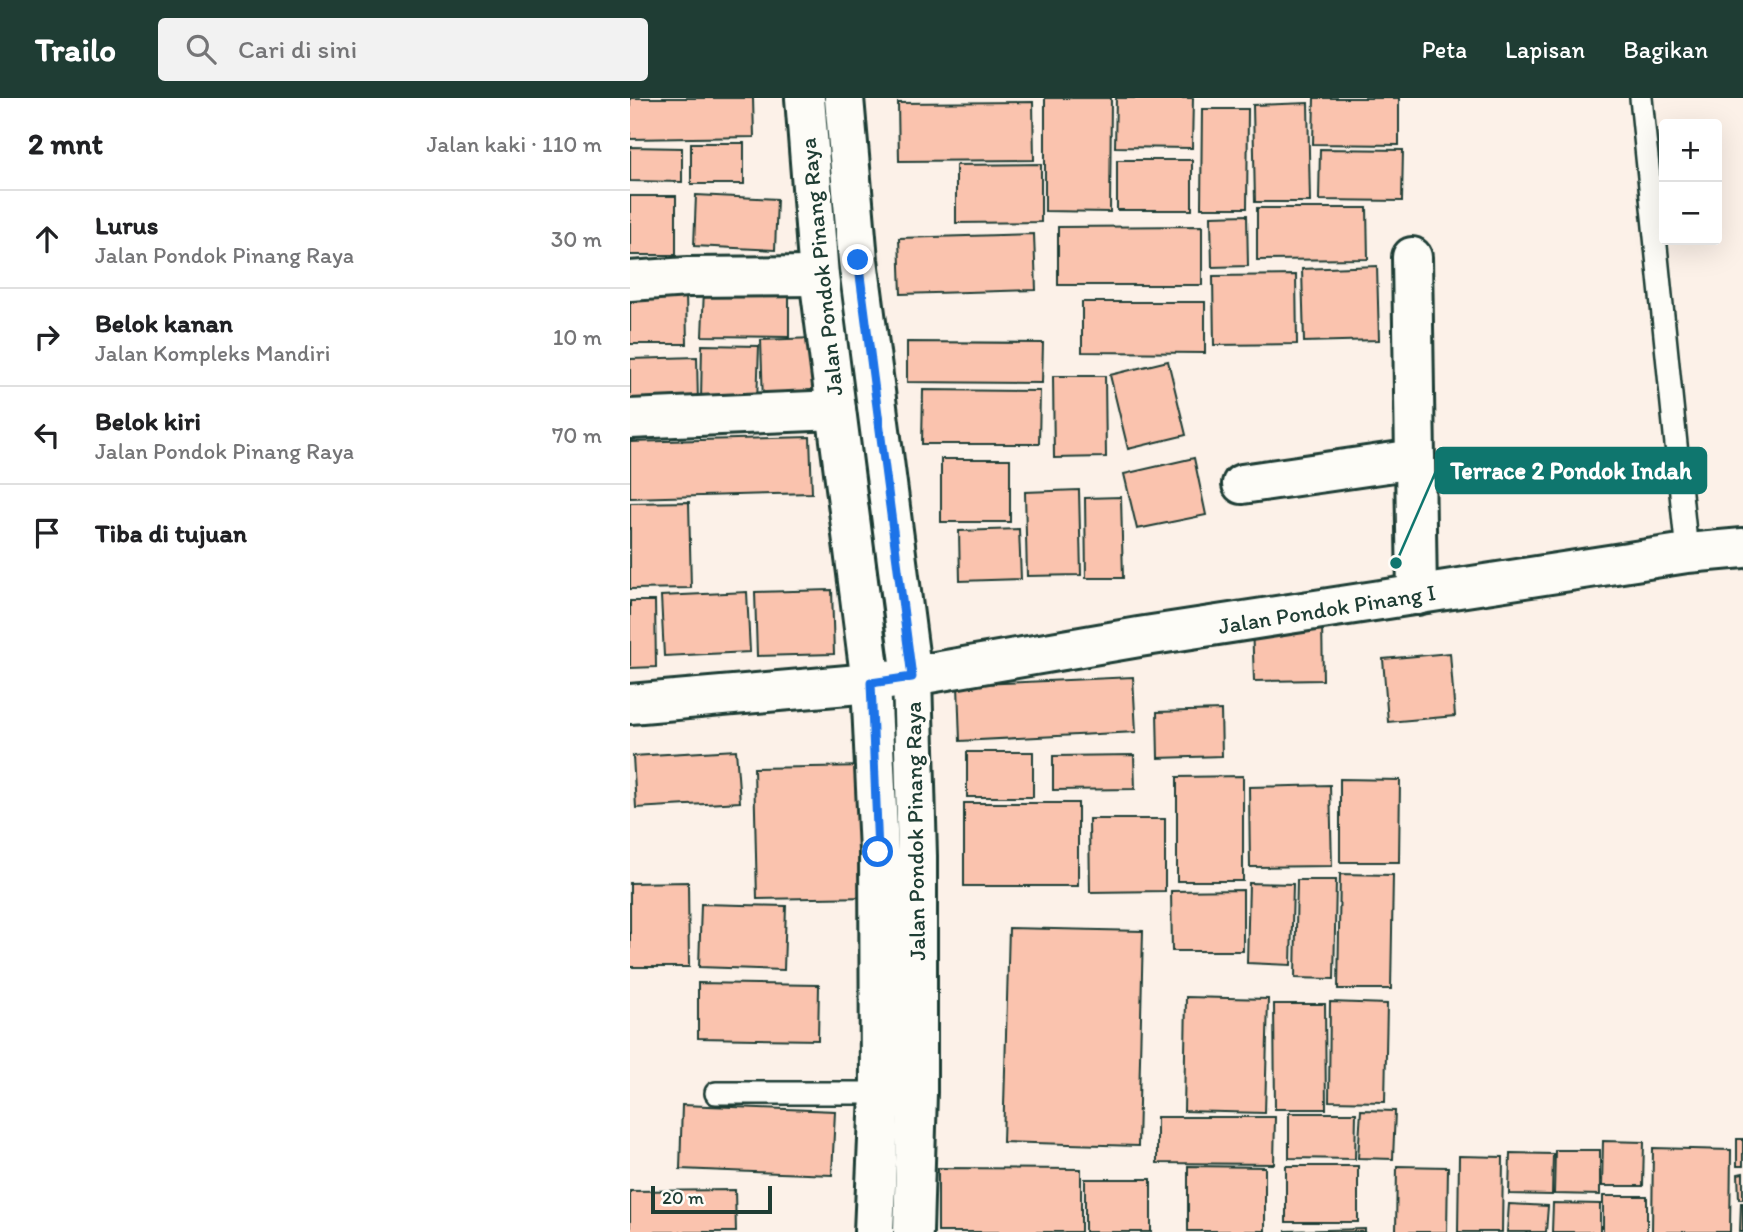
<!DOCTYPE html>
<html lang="id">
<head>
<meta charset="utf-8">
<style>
	:root { --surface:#fff; --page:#f2f2f2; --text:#202124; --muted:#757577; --line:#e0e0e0; --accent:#1f3d34 }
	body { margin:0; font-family:Itim,sans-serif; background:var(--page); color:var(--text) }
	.controls { position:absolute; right:21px; top:21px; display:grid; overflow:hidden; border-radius:7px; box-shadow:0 7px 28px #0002 }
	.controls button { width:63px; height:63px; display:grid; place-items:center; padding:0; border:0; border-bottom:2px solid var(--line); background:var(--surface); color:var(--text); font:35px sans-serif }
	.scale { position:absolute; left:21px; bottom:18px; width:121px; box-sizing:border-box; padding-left:7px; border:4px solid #1f3d34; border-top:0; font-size:19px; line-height:24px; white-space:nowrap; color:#1f3d34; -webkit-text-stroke:5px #fdfcf7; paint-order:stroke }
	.stop { position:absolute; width:21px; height:21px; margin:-16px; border:5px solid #1a73e8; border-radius:50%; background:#fff }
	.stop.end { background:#1a73e8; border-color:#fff; box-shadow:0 2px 7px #0008 }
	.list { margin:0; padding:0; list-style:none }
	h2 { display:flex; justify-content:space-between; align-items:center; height:91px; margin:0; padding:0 28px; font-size:30px }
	h2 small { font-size:23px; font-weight:400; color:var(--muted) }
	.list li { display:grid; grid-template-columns:46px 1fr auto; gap:21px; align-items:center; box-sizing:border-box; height:98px; padding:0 28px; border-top:2px solid var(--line) }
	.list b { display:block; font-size:26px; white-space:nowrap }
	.list p { margin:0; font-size:23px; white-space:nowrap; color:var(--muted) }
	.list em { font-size:23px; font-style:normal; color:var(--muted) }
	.icon { flex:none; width:38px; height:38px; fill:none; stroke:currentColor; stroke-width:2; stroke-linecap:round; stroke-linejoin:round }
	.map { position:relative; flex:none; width:1113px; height:1134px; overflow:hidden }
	header { display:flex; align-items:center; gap:42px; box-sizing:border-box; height:98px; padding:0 35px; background:var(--accent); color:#fff }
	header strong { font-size:33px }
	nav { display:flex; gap:38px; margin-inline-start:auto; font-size:24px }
	.search { width:490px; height:63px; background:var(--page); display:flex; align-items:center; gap:18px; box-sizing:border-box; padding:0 24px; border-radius:7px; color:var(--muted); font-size:26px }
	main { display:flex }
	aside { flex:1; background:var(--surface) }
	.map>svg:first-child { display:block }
	.building { fill:#fac3ae; stroke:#1f3d34; stroke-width:2 }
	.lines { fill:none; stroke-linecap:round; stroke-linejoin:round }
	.service-casing { stroke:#1f3d34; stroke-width:26 }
	.minor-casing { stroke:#1f3d34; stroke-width:44 }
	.secondary-casing { stroke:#1f3d34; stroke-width:44 }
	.service { stroke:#fdfcf7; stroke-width:21 }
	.minor { stroke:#fdfcf7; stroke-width:38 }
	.secondary { stroke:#fdfcf7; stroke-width:38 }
	.route { stroke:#1a73e8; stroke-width:9 }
	.labels { text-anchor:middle; stroke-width:7; stroke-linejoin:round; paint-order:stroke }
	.street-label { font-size:23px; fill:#1f3d34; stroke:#fdfcf7 }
	.leader { fill:none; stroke:#0f766e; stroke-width:2.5 }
	.callout-dot { fill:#0f766e; stroke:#fdfcf7; stroke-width:2.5 }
	.callout { fill:#0f766e; stroke:#0f766e; stroke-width:2.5 }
	.callout-label { font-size:24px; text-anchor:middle; font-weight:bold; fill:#fff }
</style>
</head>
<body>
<header>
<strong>Trailo</strong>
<div class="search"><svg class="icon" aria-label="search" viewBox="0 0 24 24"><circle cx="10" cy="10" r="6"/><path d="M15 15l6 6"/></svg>Cari di sini</div>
<nav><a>Peta</a><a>Lapisan</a><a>Bagikan</a></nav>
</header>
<main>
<aside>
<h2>2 mnt<small>Jalan kaki · 110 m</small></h2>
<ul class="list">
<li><svg class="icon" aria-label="ahead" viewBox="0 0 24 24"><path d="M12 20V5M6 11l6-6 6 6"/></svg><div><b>Lurus</b><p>Jalan Pondok Pinang Raya</p></div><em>30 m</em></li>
<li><svg class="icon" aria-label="right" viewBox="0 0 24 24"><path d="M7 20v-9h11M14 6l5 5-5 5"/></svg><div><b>Belok kanan</b><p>Jalan Kompleks Mandiri</p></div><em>10 m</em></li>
<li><svg class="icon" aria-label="left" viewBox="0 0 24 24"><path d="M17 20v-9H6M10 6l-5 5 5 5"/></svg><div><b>Belok kiri</b><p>Jalan Pondok Pinang Raya</p></div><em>70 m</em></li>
<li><svg class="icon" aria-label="arrive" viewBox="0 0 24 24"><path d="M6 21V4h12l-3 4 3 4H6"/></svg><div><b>Tiba di tujuan</b></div></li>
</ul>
</aside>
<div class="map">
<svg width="1113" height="1134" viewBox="0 0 1113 1134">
	<rect width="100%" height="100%" fill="#fcf1e8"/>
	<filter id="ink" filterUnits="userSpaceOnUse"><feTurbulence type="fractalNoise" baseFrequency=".0143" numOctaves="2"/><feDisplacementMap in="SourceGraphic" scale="14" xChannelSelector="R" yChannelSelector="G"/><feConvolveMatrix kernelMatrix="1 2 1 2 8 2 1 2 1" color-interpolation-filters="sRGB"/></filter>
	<g filter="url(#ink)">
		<g class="building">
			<path d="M0,0H123L124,39L0,41Z"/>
			<path d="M415,0H481L480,114L415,113Z"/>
			<path d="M486,0H563L562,50L485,49Z"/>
			<path d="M684,0H769V47L683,46Z"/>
			<path d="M403,4L404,62L269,63L268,5Z"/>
			<path d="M678,5L680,104H625L623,7Z"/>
			<path d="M572,11H618L617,110H571Z"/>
			<rect x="61" y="45" width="53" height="41"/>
			<path d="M0,49L52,50V84L0,83Z"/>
			<path d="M690,51L773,52L772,103L689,102Z"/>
			<rect x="487" y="62" width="75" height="50"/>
			<path d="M411,66V124L326,125V67Z"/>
			<path d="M66,97L147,101L145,152L64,148Z"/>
			<rect x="0" y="98" width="46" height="59"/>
			<path d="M627,110H737L738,161L627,162Z"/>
			<path d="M617,117L618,168L582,169L581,118Z"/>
			<path d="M572,128V187H428V129Z"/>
			<path d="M404,136L406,192L271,196L269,140Z"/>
			<path d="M747,168L749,242L674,244L672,171Z"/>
			<path d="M666,177L667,246L584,247L583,178Z"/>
			<path d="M159,190V239L72,238L74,191Z"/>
			<path d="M0,194L56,195L57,246H0Z"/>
			<path d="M452,204H575V255L452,254Z"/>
			<path d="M184,240L186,303L133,305L131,242Z"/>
			<path d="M277,244L413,245L412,285L277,284Z"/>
			<path d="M72,247L129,248L127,304L71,302Z"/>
			<path d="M67,259L68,306L0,308V261Z"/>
			<path d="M538,263L556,337L498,351L480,277Z"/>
			<path d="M423,278H475L476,359L424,360Z"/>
			<path d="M293,292L410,293L409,346H292Z"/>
			<path d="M180,339L182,395L0,400V344Z"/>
			<path d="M564,360L576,417L507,431L494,376Z"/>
			<rect x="311" y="361" width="69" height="63"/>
			<path d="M449,392L451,477L397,478L395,394Z"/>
			<path d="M491,399L493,480H456L455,400Z"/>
			<path d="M59,404L61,490L0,491V405Z"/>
			<path d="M389,431L391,481L330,483L329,433Z"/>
			<path d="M202,492L204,556L127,558L125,494Z"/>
			<path d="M117,494L120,554L34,558L31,498Z"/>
			<path d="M0,503H25L26,569L0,570Z"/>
			<path d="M692,524L693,582L624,583L622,526Z"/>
			<path d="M820,555L825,618L758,624L753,561Z"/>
			<path d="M503,579L506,634L330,643L328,587Z"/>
			<path d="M591,612L592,658L528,660L527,614Z"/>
			<path d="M106,652L110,704L6,710L3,658Z"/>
			<rect x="337" y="654" width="66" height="45"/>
			<path d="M504,657L505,691L423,692V658Z"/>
			<path d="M238,668L241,799L127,801L124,670Z"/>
			<path d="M613,678V783H547V679Z"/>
			<path d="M710,681L770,682L769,764H710Z"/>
			<path d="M700,687L702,768L620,769L619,689Z"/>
			<rect x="334" y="705" width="114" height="83"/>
			<path d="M459,721H535V793L460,794Z"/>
			<path d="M710,776L763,777L761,891H708Z"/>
			<path d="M667,782H706L704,881L665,880Z"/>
			<path d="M58,784L59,869H0V785Z"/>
			<path d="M619,785L663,786L661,867L617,865Z"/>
			<path d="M613,792V853H542L541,793Z"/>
			<path d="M71,806L156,808L154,872L69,869Z"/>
			<path d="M379,830L513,833L508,1048L373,1044Z"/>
			<path d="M68,885L189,887L188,942L68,940Z"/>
			<path d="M556,899L638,901L635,1015L554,1013Z"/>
			<path d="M700,904L757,906L755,1004L699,1003Z"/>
			<path d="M644,906H695L696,1011H645Z"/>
			<path d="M52,1007L205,1013L202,1077L50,1071Z"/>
			<path d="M731,1012L765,1013L763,1061L728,1060Z"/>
			<path d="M659,1015H726L725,1061L659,1060Z"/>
			<path d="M527,1019H645L644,1066L527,1065Z"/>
			<rect x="1107" y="1041" width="6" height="27"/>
			<path d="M973,1043L1014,1044L1013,1088H972Z"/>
			<path d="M1023,1050L1101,1052L1100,1134H1022Z"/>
			<path d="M925,1052H970V1097L924,1096Z"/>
			<path d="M880,1055L923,1056L922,1097L879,1096Z"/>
			<path d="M829,1058L873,1059L872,1134H828Z"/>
			<path d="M558,1068L635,1069V1133H558Z"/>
			<rect x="656" y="1068" width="72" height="56"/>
			<path d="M767,1068L818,1069L817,1134H766Z"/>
			<path d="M308,1070L451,1071V1134H308Z"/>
			<path d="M1113,1075V1101H1109L1108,1076Z"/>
			<rect x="455" y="1081" width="66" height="53"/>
			<path d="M105,1092L106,1134H0V1093Z"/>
			<rect x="973" y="1098" width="44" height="36"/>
			<path d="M923,1105L970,1106V1134H922Z"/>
			<path d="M1111,1105H1113V1134H1110Z"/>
			<path d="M879,1106L918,1108L916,1134H877Z"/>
			<path d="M735,1131V1134L655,1133Z"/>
		</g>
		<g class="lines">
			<g class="service-casing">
				<g id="service">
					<path d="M1011,0L1057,455"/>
					<path d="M86,995H250"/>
				</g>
			</g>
			<g class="minor-casing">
				<g id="minor">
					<path d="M782,159L787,497"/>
					<path d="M0,183L58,179L189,178"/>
					<path d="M0,321L206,312"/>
					<path d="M612,386L785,361"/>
					<path d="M0,606L241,585L509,539L1057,455L1113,450"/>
				</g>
			</g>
			<g class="secondary-casing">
				<g id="secondary">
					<path d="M175,0L189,178L241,585L249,753L250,995L244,1134"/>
					<path d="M214,0L228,162L282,579L287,758V994L283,1134"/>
				</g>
			</g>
			<use href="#service" class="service"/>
			<use href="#minor" class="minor"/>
			<use href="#secondary" class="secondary"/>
		</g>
	</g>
	<g class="lines" filter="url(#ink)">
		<path class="route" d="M228,162L282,579L241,585L248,754"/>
	</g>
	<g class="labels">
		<g class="street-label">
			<text transform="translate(191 169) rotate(-96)" y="8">Jalan Pondok Pinang Raya</text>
			<text transform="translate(697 511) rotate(-9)" y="8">Jalan Pondok Pinang I</text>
			<text transform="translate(285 733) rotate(-91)" y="8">Jalan Pondok Pinang Raya</text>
		</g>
	</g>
	<path class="leader" d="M766 465L806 373"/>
	<circle class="callout-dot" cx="766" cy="465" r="7"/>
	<rect class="callout" x="806" y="350" width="270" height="45" rx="7"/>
	<g class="callout-label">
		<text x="941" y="381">Terrace 2 Pondok Indah</text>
	</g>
</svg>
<div class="controls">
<button>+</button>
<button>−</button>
</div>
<div class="scale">20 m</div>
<div class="stop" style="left:248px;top:754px"></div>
<div class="stop end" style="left:228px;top:162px"></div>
</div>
</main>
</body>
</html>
